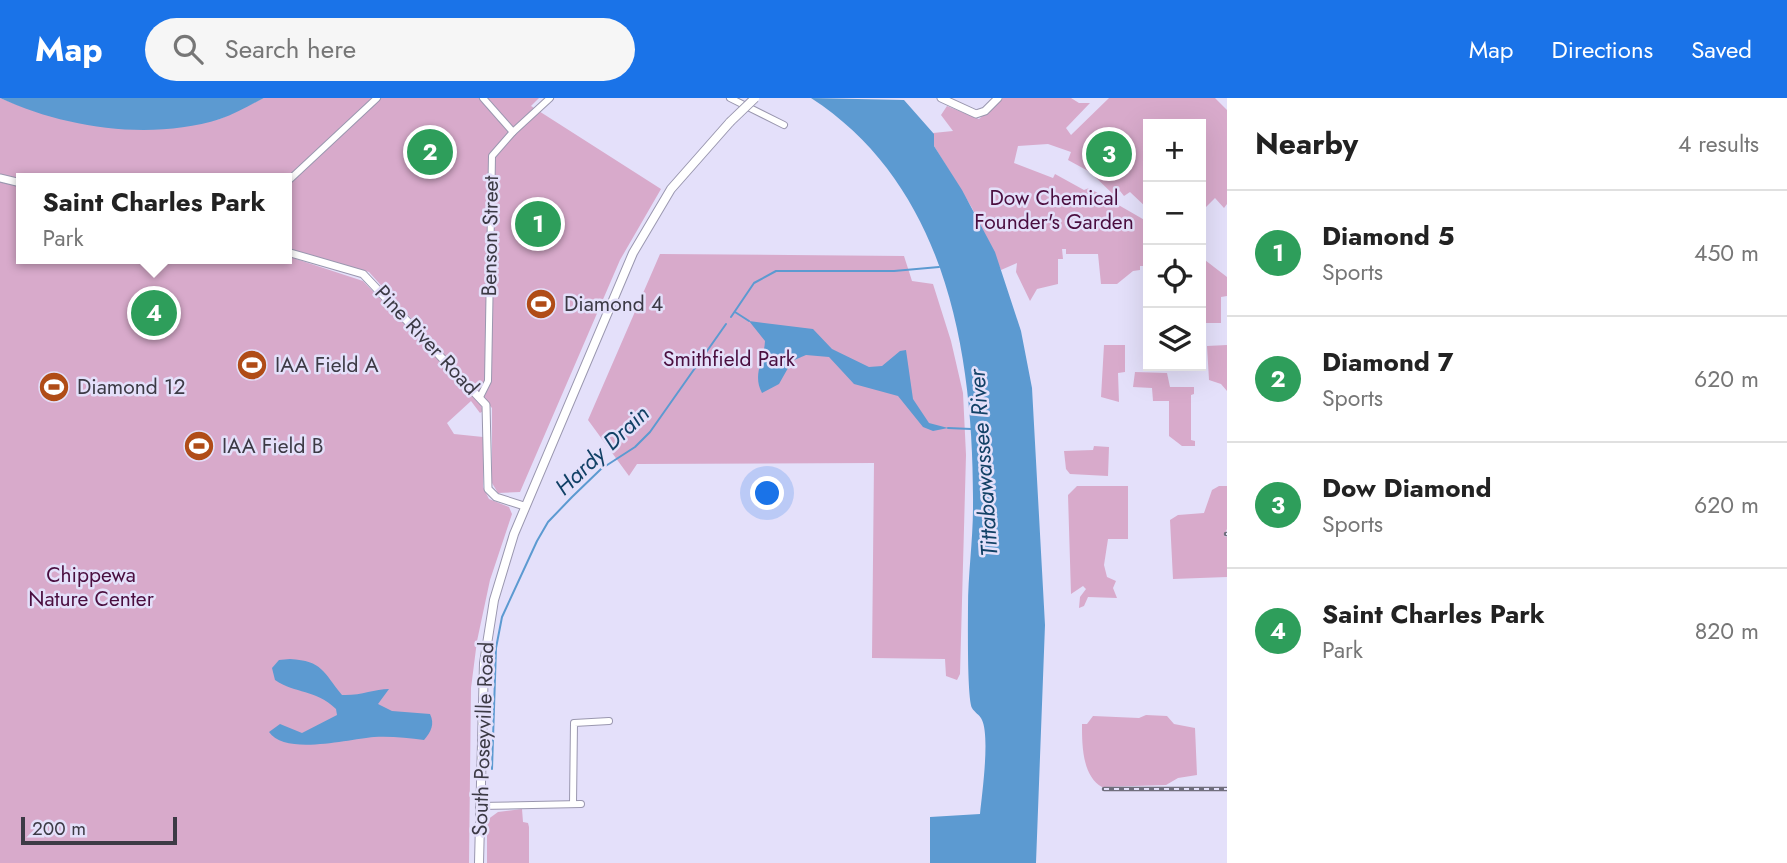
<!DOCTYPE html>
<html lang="en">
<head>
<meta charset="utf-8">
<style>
	:root { --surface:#fff; --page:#f6f6f6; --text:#222; --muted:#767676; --line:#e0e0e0; --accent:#1a73e8 }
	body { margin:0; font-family:Jost,sans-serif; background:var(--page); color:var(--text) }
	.controls { position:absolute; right:21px; top:21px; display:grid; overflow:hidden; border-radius:0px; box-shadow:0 7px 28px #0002 }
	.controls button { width:63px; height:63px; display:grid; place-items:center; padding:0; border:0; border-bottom:2px solid var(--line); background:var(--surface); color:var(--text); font:35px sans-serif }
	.scale { position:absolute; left:21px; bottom:18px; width:156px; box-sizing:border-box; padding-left:7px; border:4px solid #3c3a45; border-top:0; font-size:19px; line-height:24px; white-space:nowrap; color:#3c3a45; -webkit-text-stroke:5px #e4e0fa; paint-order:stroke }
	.you { position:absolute; left:768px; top:396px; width:24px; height:24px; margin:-18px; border:5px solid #fff; border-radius:50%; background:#1a73e8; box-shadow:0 0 0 10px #1a73e833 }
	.badge { display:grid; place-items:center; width:46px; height:46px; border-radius:50%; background:var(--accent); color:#fff; font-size:23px; font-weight:700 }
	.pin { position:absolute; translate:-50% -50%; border:4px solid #fff; box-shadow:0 2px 7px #0006 }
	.popup { position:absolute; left:16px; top:75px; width:276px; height:91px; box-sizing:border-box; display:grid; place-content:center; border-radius:0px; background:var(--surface); filter:drop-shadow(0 2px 5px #0005); font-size:23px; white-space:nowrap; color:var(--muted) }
	.popup b { font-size:26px; color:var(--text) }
	.popup::after { content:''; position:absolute; left:50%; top:100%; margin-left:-14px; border:14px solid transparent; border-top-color:var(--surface) }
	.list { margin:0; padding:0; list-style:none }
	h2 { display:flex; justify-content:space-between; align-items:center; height:91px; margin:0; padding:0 28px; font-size:30px }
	h2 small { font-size:23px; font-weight:400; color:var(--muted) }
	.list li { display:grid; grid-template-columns:46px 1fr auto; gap:21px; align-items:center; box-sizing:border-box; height:126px; padding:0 28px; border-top:2px solid var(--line) }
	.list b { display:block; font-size:26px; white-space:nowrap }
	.list p { margin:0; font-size:23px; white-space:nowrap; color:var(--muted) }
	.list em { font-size:23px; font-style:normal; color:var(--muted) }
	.icon { flex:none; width:38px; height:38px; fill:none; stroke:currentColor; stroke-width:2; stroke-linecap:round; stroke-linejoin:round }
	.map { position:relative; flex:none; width:1227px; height:765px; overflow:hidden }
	header { display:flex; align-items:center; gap:42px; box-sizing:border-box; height:98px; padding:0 35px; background:var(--accent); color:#fff }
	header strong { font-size:33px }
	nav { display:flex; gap:38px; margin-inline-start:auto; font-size:24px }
	.search { width:490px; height:63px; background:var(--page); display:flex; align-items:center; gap:18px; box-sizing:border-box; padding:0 24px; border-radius:38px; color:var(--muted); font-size:26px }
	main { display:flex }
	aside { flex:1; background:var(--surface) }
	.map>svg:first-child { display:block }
	.green { fill:#d8aacb }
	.water { fill:#5c9ad1 }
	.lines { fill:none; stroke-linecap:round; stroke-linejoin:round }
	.stream { stroke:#5c9ad1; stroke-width:2 }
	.minor-casing { stroke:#9a97af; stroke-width:8 }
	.tertiary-casing { stroke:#9a97af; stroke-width:9 }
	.secondary-casing { stroke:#9a97af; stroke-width:10 }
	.minor { stroke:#fff; stroke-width:6 }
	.tertiary { stroke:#fff; stroke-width:7 }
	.secondary { stroke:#fff; stroke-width:8 }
	.rail-casing { stroke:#706e7d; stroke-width:4.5 }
	.rail { stroke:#e4e0fa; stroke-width:2; stroke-dasharray:5; stroke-linecap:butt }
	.secondary-bridge-casing { stroke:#9a97af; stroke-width:10; stroke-linecap:butt }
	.secondary-bridge { stroke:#fff; stroke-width:8 }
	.labels { text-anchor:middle; stroke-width:5; stroke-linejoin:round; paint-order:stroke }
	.park-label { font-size:21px; fill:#4a0e3f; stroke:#e4e0fa }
	.street-label { font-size:21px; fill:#3c3a45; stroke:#e4e0fa }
	.poi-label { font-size:21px; fill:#3c3a45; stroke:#e4e0fa; text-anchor:start }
	.water-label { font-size:23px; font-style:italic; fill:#124166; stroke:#e4e0fa }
</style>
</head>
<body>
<header>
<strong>Map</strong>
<div class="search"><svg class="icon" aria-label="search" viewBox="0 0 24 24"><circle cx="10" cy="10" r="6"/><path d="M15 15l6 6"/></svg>Search here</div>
<nav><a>Map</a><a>Directions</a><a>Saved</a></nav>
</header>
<main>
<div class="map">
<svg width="1227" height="765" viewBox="0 0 1227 765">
	<rect width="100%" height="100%" fill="#e4e0fa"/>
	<g class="green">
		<path d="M0,0L23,9L177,29L220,21L264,0H539L531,8L661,91L620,162L520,394L498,395L492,385V310L369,174L287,150V80L21,82L0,76Z"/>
		<path d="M1003,0H1071L1079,5H1090L1066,30L1071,37L1109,0H1215L1227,12V106L1224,110L1215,100L1201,114V26H1148V111L1130,94L1124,98L1120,93L1115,98L1090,74L1068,62L1071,54L1048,46L1018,48L1014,65L1053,80L1055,76L1084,92L1089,90L1148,124V168H1140V172L1133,173L1117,186H1101L1098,156H1066V151H1062L1063,161H1058V186L1037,191L1030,203L1016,174L1017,165L1001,172L972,110L934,48L933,35L953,33L941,17L947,8L979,21Z"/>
		<path d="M0,83L21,89V161L287,158L363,183L480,305L483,313L480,315L471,303L447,325L454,336L483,339V389L489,401L509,409L512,416L490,482L477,543L471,590L469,765H0Z"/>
		<path d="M660,156L904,158L912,183L933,186L951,243L963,295L966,357L960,576L957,582L946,578L945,561L872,560L874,365L637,366L629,378L588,322Z"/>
		<path d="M1201,159L1227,179V198L1221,199V225H1205Z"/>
		<path d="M1104,247H1125V274L1118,275L1119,304L1101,299Z"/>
		<path d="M1227,247V293L1221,286L1209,282L1207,248Z"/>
		<path d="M1135,274L1167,275L1170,289H1194V296L1191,297V342L1195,343V348H1182L1169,338V303H1153L1152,290L1133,289Z"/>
		<path d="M1094,348L1109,349L1108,378L1070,376L1066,371L1064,353L1093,352Z"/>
		<path d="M1077,388H1128V441H1108L1104,467L1107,479L1116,483L1113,490L1117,500L1088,499L1084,508L1079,510L1080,499L1086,491L1083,488L1071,496L1068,397Z"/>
		<path d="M1219,388H1227V431L1224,438L1227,439V479L1173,481L1170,422L1178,417L1204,415L1212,392Z"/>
		<path d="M1146,617L1167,618L1174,626L1195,630L1197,677L1178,680L1166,687L1102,689C1082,678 1082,646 1082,626H1087L1093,618L1139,620Z"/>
		<path d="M522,711L523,724L528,725L529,729V765H487V722L498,714Z"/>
	</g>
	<g class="water">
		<path d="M0,0H264C250,7 235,16 220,21C150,43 65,30 0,0Z"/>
		<path d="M811,0L904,2L934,36V48L962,92L995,154L1021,233L1032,290L1045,527L1036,765H930V719L980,716C982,696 990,639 982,622C980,617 974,614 972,610C967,600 968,525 968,510C968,476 973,443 973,409C974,258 948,89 811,0Z"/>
		<path d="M749,223L813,231L832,251L869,269L882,268L900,253L906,252L913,301L929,325L948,330L933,333L923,329L898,298L854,286L829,259L806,257L792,263L779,286L762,295C752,276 764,263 765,243Z"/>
		<path d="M290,561C323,563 323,574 342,597C360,598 374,591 389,591L378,606L392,613L430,616C435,626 431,634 424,642C408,640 391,638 374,639C349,641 285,658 269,634L280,626L302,635L337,617L336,611C315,591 296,596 275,582L272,570L279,562Z"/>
	</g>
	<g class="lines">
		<g class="stream">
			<path d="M735,214L749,223"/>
			<path d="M731,219L754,185L776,173H894L939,169"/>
			<path d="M948,330L971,331"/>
			<path d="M492,671L496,550L502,519L537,443L548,424L572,399L601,371L635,349L650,334L726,226"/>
		</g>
		<g class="minor-casing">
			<g id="minor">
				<path d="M483,0L513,34"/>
				<path d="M730,0L784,27"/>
				<path d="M287,84L377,0"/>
				<path d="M480,299L488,283L492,58L513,34L550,0"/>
				<path d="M573,706L574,625L609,623"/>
				<path d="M479,708L581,706"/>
			</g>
		</g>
		<g class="tertiary-casing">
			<g id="tertiary">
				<path d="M941,0L976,16L985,13L998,0"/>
				<path d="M0,80L21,85"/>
				<path d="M287,154L363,176L486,307L488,391L496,399L524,408"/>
			</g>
		</g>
		<g class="secondary-casing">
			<path id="secondary" d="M479,765L484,565L494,502L514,436L633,155L671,91L730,24"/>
		</g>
		<use href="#minor" class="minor"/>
		<use href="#tertiary" class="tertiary"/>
		<use href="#secondary" class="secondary"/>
		<g class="rail-casing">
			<g id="rail">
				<path d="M1226,436H1227"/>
				<path d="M1104,691H1227"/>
			</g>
		</g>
		<use href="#rail" class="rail"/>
		<g class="secondary-bridge-casing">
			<path id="secondary-bridge" d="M730,24L755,0"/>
		</g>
		<use href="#secondary-bridge" class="secondary-bridge"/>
	</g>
	<defs>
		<g id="stadium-disc" transform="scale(1.575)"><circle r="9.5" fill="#b04c17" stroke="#e4e0fa"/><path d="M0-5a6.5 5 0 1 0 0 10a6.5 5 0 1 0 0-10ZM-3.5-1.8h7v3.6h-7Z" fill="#fff"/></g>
	</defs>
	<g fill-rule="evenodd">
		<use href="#stadium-disc" x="541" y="206"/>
		<use href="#stadium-disc" x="252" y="267"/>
		<use href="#stadium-disc" x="54" y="289"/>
		<use href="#stadium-disc" x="199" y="348"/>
	</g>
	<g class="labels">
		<g class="park-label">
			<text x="1054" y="107">Dow Chemical<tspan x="1054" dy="24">Founder's Garden</tspan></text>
			<text x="729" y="268">Smithfield Park</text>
			<text x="91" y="484">Chippewa<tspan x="91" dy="24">Nature Center</tspan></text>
		</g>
		<g class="street-label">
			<text transform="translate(490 138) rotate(-89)" y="7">Benson Street</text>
			<text transform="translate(427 242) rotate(47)" y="7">Pine River Road</text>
			<text transform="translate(483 641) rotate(-88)" y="7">South Poseyville Road</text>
		</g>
		<g class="poi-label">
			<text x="564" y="213">Diamond 4</text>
			<text x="275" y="274">IAA Field A</text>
			<text x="77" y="296">Diamond 12</text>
			<text x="222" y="355">IAA Field B</text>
		</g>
		<g class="water-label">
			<text transform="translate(602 352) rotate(-43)" y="8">Hardy Drain</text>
			<text transform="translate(983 365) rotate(-94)" y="8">Tittabawassee River</text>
		</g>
	</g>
</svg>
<div class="controls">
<button>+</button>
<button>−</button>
<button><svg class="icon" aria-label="locate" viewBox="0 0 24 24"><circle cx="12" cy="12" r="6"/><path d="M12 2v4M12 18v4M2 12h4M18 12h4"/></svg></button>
<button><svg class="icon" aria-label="layers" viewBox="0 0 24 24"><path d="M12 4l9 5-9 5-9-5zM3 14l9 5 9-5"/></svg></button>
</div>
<div class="scale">200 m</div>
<div class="you"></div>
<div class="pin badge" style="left:538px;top:126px;background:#2e9e5b">1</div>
<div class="pin badge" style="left:430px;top:54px;background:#2e9e5b">2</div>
<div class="pin badge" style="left:1109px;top:56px;background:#2e9e5b">3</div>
<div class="pin badge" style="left:154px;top:215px;background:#2e9e5b">4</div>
<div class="popup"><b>Saint Charles Park</b>Park</div>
</div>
<aside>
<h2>Nearby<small>4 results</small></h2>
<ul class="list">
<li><span class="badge" style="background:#2e9e5b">1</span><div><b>Diamond 5</b><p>Sports</p></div><em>450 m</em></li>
<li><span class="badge" style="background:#2e9e5b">2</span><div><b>Diamond 7</b><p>Sports</p></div><em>620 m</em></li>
<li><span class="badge" style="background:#2e9e5b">3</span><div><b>Dow Diamond</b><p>Sports</p></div><em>620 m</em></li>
<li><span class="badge" style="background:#2e9e5b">4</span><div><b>Saint Charles Park</b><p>Park</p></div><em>820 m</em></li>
</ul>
</aside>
</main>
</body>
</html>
